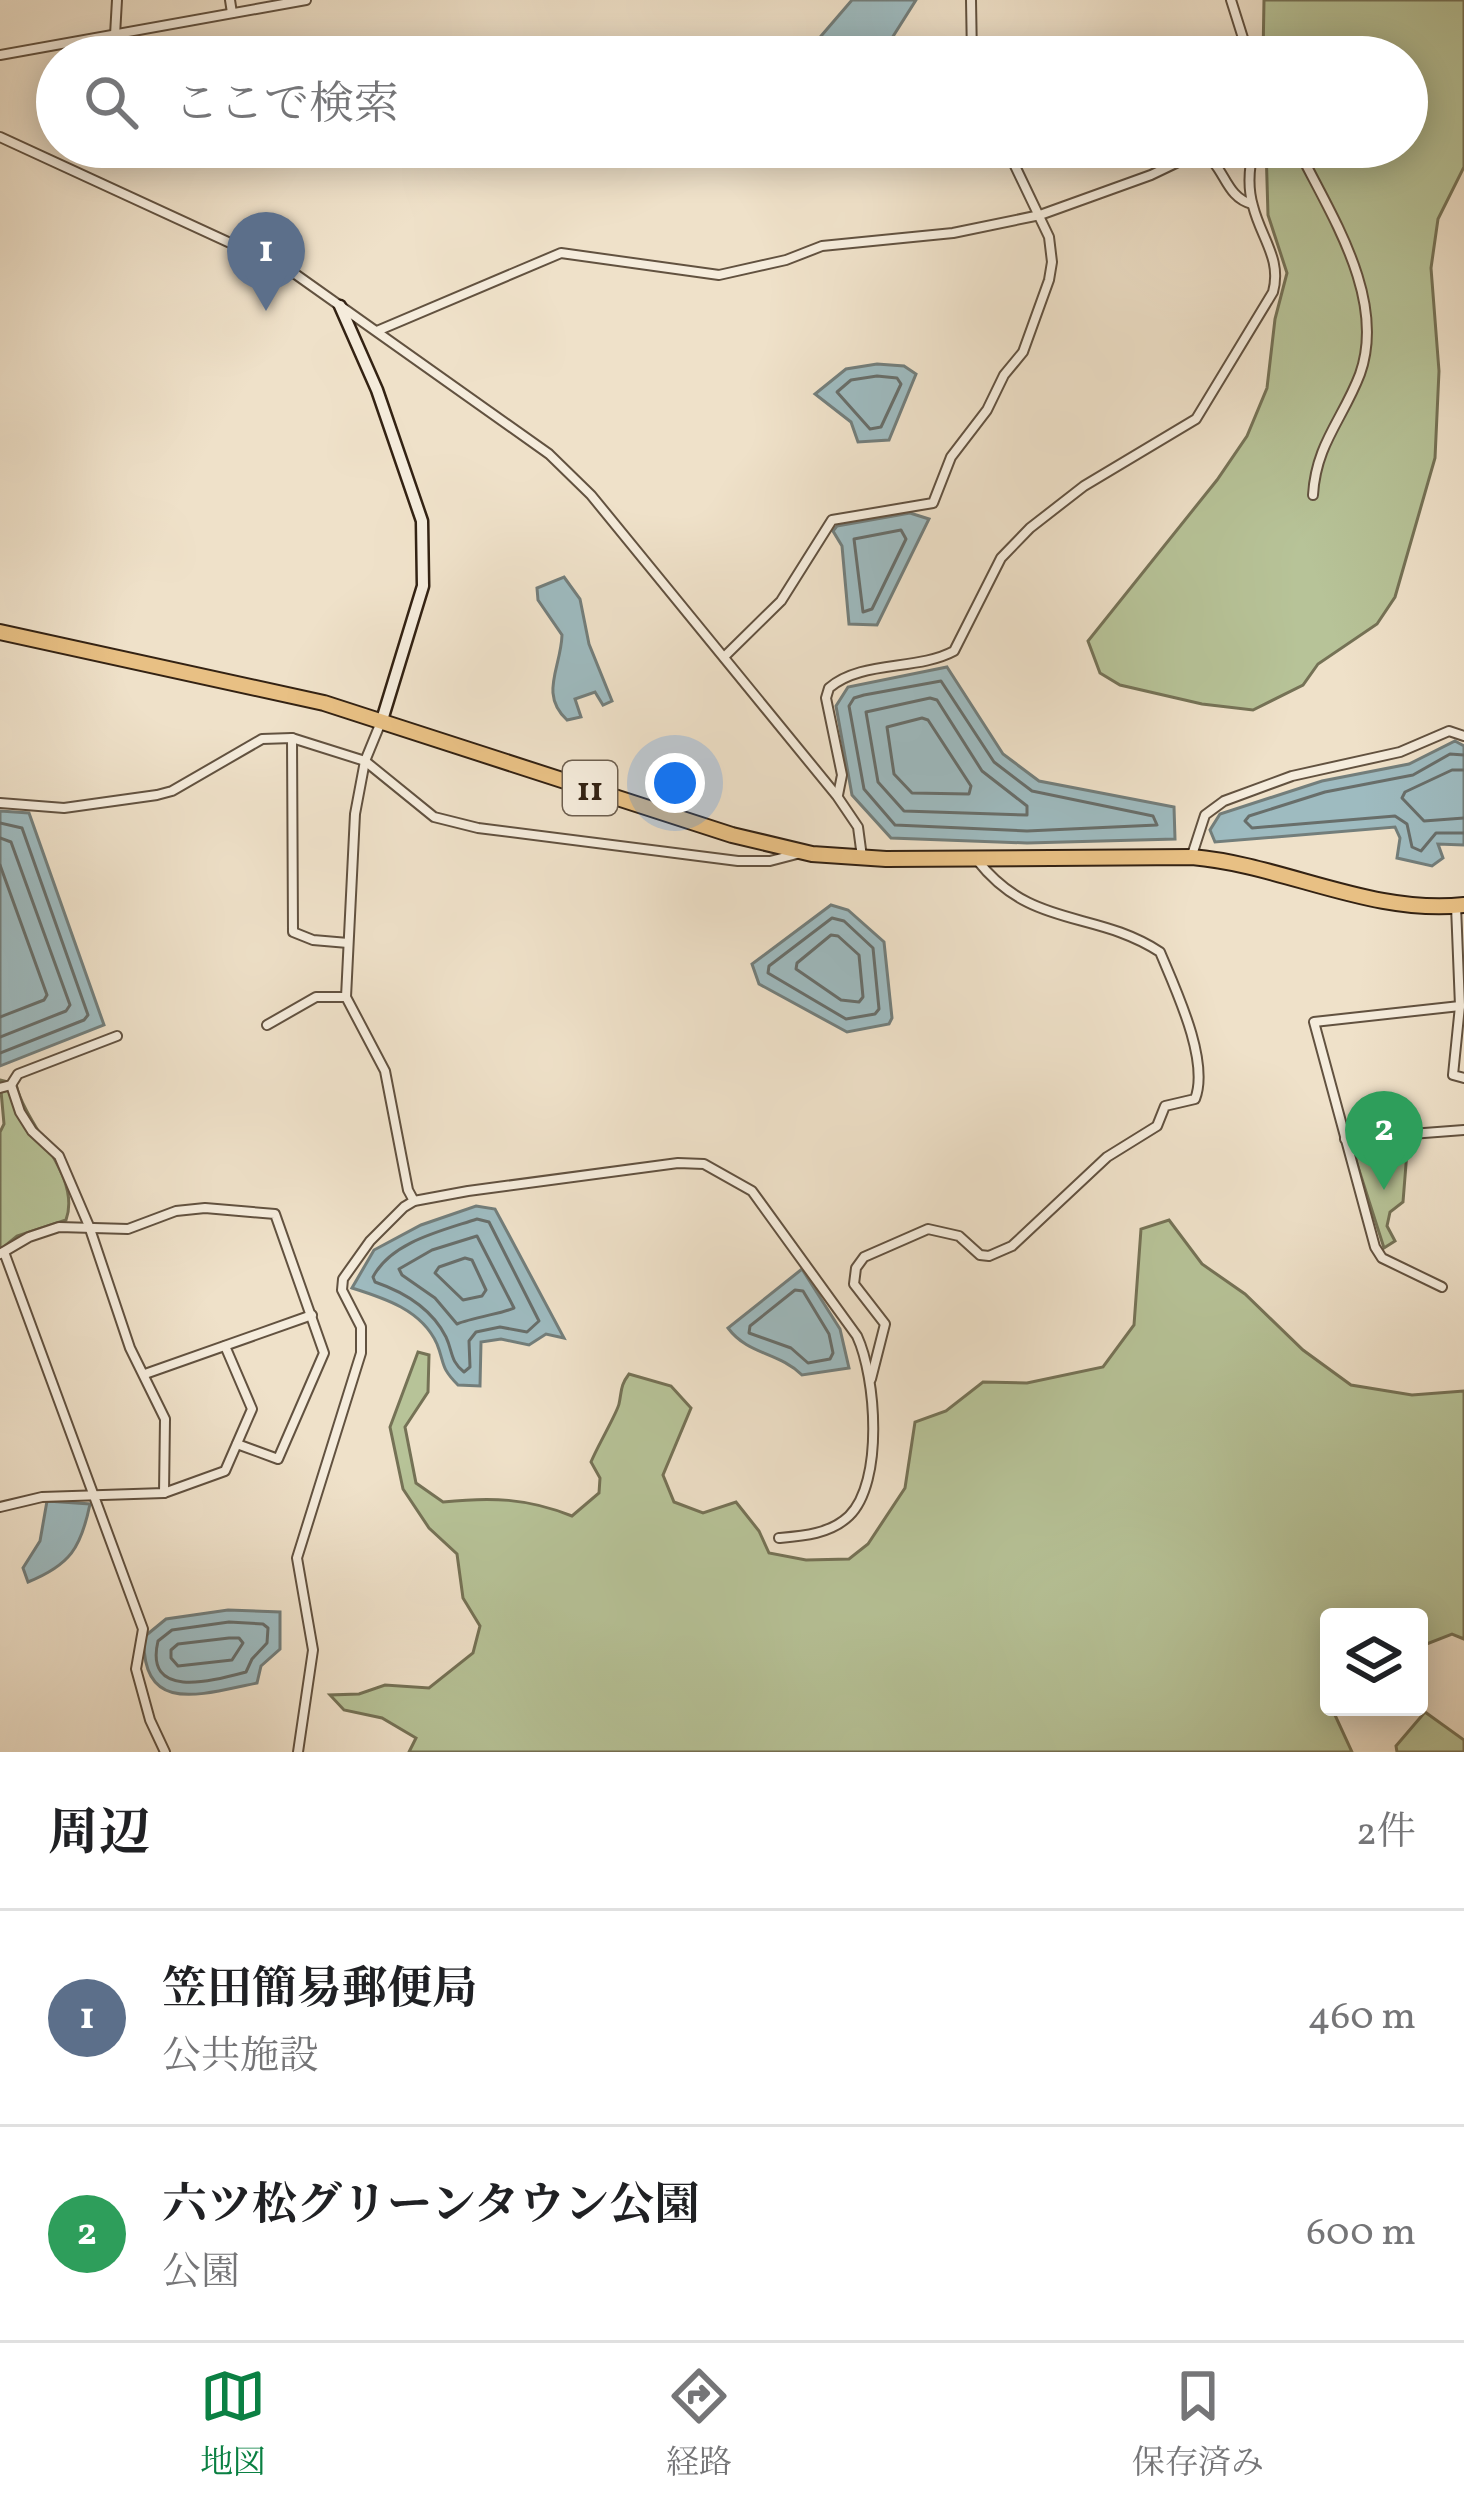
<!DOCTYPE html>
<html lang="ja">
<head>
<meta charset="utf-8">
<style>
	:root { --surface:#fff; --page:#f2f2f2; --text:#202124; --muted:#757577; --line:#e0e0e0; --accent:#0b8043 }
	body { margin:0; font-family:Vollkorn,"Noto Serif JP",serif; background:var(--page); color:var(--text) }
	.controls { position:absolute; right:36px; bottom:36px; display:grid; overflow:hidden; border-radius:12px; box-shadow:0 6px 30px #0003 }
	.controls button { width:108px; height:108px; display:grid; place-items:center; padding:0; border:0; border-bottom:3px solid var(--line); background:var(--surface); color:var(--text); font:60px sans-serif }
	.you { position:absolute; left:675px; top:783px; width:42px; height:42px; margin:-30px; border:9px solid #fff; border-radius:50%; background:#1a73e8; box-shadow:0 0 0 18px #1a73e833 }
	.badge { display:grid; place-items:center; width:78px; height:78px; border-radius:50%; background:var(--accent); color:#fff; font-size:39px; font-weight:700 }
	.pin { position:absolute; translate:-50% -99px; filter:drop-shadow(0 3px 6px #0008) }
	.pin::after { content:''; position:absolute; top:63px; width:42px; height:36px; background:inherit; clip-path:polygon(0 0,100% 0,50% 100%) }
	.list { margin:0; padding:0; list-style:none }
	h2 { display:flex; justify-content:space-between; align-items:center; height:156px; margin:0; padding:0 48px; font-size:51px }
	h2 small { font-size:39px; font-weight:400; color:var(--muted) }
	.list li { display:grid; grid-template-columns:78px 1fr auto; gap:36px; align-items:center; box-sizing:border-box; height:216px; padding:0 48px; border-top:3px solid var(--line) }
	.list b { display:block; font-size:45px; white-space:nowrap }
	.list p { margin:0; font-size:39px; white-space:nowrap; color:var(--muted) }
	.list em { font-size:39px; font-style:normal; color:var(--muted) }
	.icon { flex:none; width:66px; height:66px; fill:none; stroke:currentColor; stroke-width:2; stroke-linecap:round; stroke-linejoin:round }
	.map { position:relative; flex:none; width:1464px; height:1752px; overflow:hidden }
	.search { position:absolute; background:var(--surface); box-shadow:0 6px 30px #0003; left:36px; right:36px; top:36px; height:132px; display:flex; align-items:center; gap:30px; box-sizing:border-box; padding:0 42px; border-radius:66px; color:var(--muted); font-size:45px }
	.sheet { height:588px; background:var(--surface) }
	nav { display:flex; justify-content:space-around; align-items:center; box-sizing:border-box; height:168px; border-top:3px solid var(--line); background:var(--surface); font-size:33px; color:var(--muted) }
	nav a { display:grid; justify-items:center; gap:6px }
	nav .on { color:var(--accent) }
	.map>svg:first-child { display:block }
	.green { fill:#b7c398; stroke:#757256; stroke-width:3 }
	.water { fill:#9ebbc0; stroke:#737e7b; stroke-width:3 }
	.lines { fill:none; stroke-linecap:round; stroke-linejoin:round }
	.shore { stroke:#686e6a; stroke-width:3 }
	.street-casing { stroke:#625240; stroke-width:12 }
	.secondary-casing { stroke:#332213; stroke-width:15 }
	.highway-casing { stroke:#332213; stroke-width:18 }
	.street { stroke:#f5ecdc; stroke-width:8 }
	.secondary { stroke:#f5ecdc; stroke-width:10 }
	.highway { stroke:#e8c084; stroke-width:14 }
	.labels { text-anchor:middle; stroke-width:12; stroke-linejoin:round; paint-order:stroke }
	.shield { fill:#f5ecdc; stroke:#6d5f4f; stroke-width:3 }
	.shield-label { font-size:33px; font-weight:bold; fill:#332213 }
</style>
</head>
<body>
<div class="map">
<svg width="1464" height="1752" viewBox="0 0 1464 1752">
	<rect width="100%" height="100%" fill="#efe1c9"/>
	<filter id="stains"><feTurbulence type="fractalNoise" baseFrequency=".00167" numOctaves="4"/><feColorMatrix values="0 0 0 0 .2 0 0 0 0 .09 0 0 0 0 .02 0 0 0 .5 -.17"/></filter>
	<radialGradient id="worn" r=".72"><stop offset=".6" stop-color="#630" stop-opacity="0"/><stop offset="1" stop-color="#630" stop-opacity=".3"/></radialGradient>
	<g class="green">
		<path d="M1264,0H1464V167L1438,219L1431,268L1439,371L1435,458L1395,597L1377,624L1318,664L1303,685L1253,710L1202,704L1120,685L1100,673L1088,641L1217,480L1247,436L1267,388L1275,319L1287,273L1268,215L1266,147H1407V57H1263Z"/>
		<path d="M0,1080L16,1084C26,1128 82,1176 66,1220L17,1236L0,1250V1132L4,1124Z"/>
		<path d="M1408,1139L1403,1202L1390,1212L1387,1226L1395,1241L1384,1248L1352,1148L1357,1143Z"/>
		<path d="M1169,1220L1202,1264L1245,1294L1303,1350L1351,1385L1412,1395L1464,1391V1639L1452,1634L1419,1647V1617H1329V1707H1337L1334,1713L1352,1752H409L416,1738L382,1718L344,1710L330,1695L359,1694L385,1685L429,1688L473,1653L480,1626L463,1598L457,1554L429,1528L403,1489L390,1427L418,1352L429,1355L428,1392L405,1427L416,1483L443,1502C491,1497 527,1498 572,1516L599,1493L600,1478L591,1462C597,1447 617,1413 619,1404C622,1390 620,1386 629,1374L671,1386L691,1408L663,1475L674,1502L703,1513L736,1502L759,1531L769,1553L806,1560L849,1559L868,1544L905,1488L915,1422L946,1411L983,1382L1027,1383L1103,1367L1134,1325L1141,1229Z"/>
		<path d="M1425,1712L1464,1740V1752H1397L1396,1746Z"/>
	</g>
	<g class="water">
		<path d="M852,0H916L880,57H803Z"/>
		<path d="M877,364L904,366L916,374L889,440L858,442L851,422L815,394L846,369Z"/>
		<path d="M910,513L929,519L877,625L849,624L842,546L833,531L837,526Z"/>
		<path d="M564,577L580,599L589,644L612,701L603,705L595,692L575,699L581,717L567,720C539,694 561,668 562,635L538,600L537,588Z"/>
		<path d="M947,667L1003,754L1039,781L1174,807L1175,839L1027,843L891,838L852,795L836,706L848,687Z"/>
		<path d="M1455,741L1464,746V845L1438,844L1443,858L1432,866L1397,858L1400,838L1395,827L1215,842L1210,830L1220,814L1322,781L1409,764Z"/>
		<path d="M0,811L29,813L104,1025L0,1066Z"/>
		<path d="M831,905L848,910L884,942L892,1018L889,1024L847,1032L759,984L752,964Z"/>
		<path d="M476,1206L495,1209L564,1338L546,1334L529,1345L501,1339L481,1342L480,1386L458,1385C440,1367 445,1364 437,1344C422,1310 384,1298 352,1288L374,1250L421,1225Z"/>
		<path d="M802,1269L840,1329L849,1368L802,1375C779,1352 748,1355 728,1328Z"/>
		<path d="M47,1501L90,1504C81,1548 70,1565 28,1582L23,1568L40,1541Z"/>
		<path d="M228,1610L280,1612V1649L261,1666L257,1683C202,1694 141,1716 144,1637L166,1619Z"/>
	</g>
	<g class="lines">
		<g class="shore">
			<path d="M877,376L897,378L901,384L881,427L870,429L837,392L851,380Z"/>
			<path d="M901,530L906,539L872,609L863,612L854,539Z"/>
			<path d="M941,681L994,762L1032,791L1153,816L1157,825L1027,831L895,825L864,789L849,706L854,698L864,695Z"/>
			<path d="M930,698L937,700L982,771L1027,806V815L904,811L878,782L866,712Z"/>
			<path d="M922,718L928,720L971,786L969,794L912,793L894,774L887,727Z"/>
			<path d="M1464,755L1450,754L1413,775L1325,792L1249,816L1245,821L1252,828L1395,816L1407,824L1412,847L1421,851L1436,833H1464"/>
			<path d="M1464,770H1452L1405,792L1402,798L1424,821L1464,818"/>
			<path d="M0,823L22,828L88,1015L84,1020L0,1053"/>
			<path d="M0,838L11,842L70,1005L66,1011L0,1037"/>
			<path d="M0,865L47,995L44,1000L0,1017"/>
			<path d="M832,918L844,921L873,948L879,1009L875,1014L846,1019L768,973L769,966Z"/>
			<path d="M831,935L838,936L859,955L863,997L859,1002L841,1000L796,969L797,963Z"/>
			<path d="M477,1219L489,1222L539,1321L527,1332L500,1327L476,1332L469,1341L470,1367L464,1372C450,1361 453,1352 446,1337C432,1309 404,1292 375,1282L373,1277C391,1242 441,1231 477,1219Z"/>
			<path d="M477,1236L514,1308C508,1312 471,1318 457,1324L435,1298L402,1275L399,1269L432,1250Z"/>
			<path d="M465,1258L472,1260L486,1290L482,1296L463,1300L435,1273L439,1267Z"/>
			<path d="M795,1290L803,1291L829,1334L833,1353L830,1359L808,1363L791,1348L749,1333L750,1326Z"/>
			<path d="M229,1622L263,1624L268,1628L267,1643L252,1659L246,1672C212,1681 144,1700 158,1641L172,1630Z"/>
			<path d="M229,1638H239L243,1643L232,1660L178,1666L171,1658V1650L178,1644Z"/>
		</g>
		<g class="street-casing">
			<g id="street">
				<path d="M230,0L232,13"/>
				<path d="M971,0L972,57"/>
				<path d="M1231,0L1249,57"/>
				<path d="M115,35L117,0"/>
				<path d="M0,55L306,0"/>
				<path d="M0,137L291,271L549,454L591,495L837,796L858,827L862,857"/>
				<path d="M1297,147C1330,214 1387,298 1360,374C1343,419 1316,444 1313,495"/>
				<path d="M377,331L561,253L719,275L786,260L822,246L953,233L1040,215L1151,175L1199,152C1225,161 1223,197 1252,204"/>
				<path d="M724,657L781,601L832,520L933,503L951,457L987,410L1004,375L1023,352L1049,280L1052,262L1049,237L1006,147"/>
				<path d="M381,722L365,761L355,814L346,997L385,1071L408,1190L414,1201"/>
				<path d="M292,738L293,932L313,940L348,943"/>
				<path d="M838,795L842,775L826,698L829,688C861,660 917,671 954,651L1001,558L1030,528L1084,486L1196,419L1273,292C1282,259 1261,238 1253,206C1247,186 1249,167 1254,147"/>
				<path d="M0,803L64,808L157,795L172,791L262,739L292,738L365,761L434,817L478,828L738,861H770L797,854"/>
				<path d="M1192,855L1205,815L1224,801L1292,776L1400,752L1449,731L1464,736"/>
				<path d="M1456,906L1460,1006L1453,1075L1464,1078"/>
				<path d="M267,1025L316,997H346"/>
				<path d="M11,1085L20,1112L32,1131L59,1156L89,1226L130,1348L165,1419L164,1493"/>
				<path d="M0,1088L11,1085L18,1074L117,1036"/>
				<path d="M1345,1139L1464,1130"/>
				<path d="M4,1252L143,1629L136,1669L150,1720L165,1752"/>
				<path d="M0,1254L29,1237L59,1227L128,1229L176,1211L205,1208L275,1214L324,1353L278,1459L237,1444"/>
				<path d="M1442,1287L1382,1258L1375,1247L1314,1022L1460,1006"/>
				<path d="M145,1374L312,1315"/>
				<path d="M871,1379L885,1324L854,1284L856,1268L864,1257L928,1229L959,1236L980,1255L989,1256L1012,1246L1107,1157L1157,1126L1165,1106L1195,1099C1210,1061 1175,988 1160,952C1094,909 1032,930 977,860"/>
				<path d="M0,1507L42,1497L164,1493L225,1471L252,1409L225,1346"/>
				<path d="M298,1752L313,1650L297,1558L361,1353V1327L342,1290L343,1279L370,1241L404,1207L414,1201L468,1191L678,1163L704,1164L752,1191L857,1336C876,1377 884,1482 849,1516C830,1534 803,1536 779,1538"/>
			</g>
		</g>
		<g class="secondary-casing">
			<path id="secondary" d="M340,306L377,390L422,521L423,586L382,720"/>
		</g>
		<g class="highway-casing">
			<path id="highway" d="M0,632L324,703L732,835L812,854L886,859L1192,857C1284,865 1370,915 1464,905"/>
		</g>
		<use href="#street" class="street"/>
		<use href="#secondary" class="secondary"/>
		<use href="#highway" class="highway"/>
	</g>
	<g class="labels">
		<rect class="shield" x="563" y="761" width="54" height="54" rx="9"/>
		<g class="shield-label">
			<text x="590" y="800">11</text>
		</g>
	</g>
	<rect width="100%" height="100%" filter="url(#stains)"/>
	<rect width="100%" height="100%" fill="url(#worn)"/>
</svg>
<div class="controls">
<button><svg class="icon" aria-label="layers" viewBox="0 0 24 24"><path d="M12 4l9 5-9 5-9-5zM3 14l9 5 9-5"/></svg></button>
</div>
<div class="you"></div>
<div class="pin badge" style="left:266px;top:311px;background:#5c6f8a">1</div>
<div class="pin badge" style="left:1384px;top:1190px;background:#2e9e5b">2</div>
<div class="search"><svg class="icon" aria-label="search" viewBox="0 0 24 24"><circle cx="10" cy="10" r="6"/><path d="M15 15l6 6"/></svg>ここで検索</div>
</div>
<section class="sheet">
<h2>周辺<small>2件</small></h2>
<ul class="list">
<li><span class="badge" style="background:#5c6f8a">1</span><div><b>笠田簡易郵便局</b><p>公共施設</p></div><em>460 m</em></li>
<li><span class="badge" style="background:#2e9e5b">2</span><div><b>六ツ松グリーンタウン公園</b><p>公園</p></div><em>600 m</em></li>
</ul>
</section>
<nav>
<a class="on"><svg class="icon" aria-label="map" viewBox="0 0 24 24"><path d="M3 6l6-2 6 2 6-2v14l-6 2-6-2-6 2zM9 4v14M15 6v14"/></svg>地図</a>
<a><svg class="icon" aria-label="directions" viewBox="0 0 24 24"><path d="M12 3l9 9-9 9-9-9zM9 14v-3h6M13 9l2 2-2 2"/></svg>経路</a>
<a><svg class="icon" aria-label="saved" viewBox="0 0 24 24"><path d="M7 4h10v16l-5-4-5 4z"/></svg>保存済み</a>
</nav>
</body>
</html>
